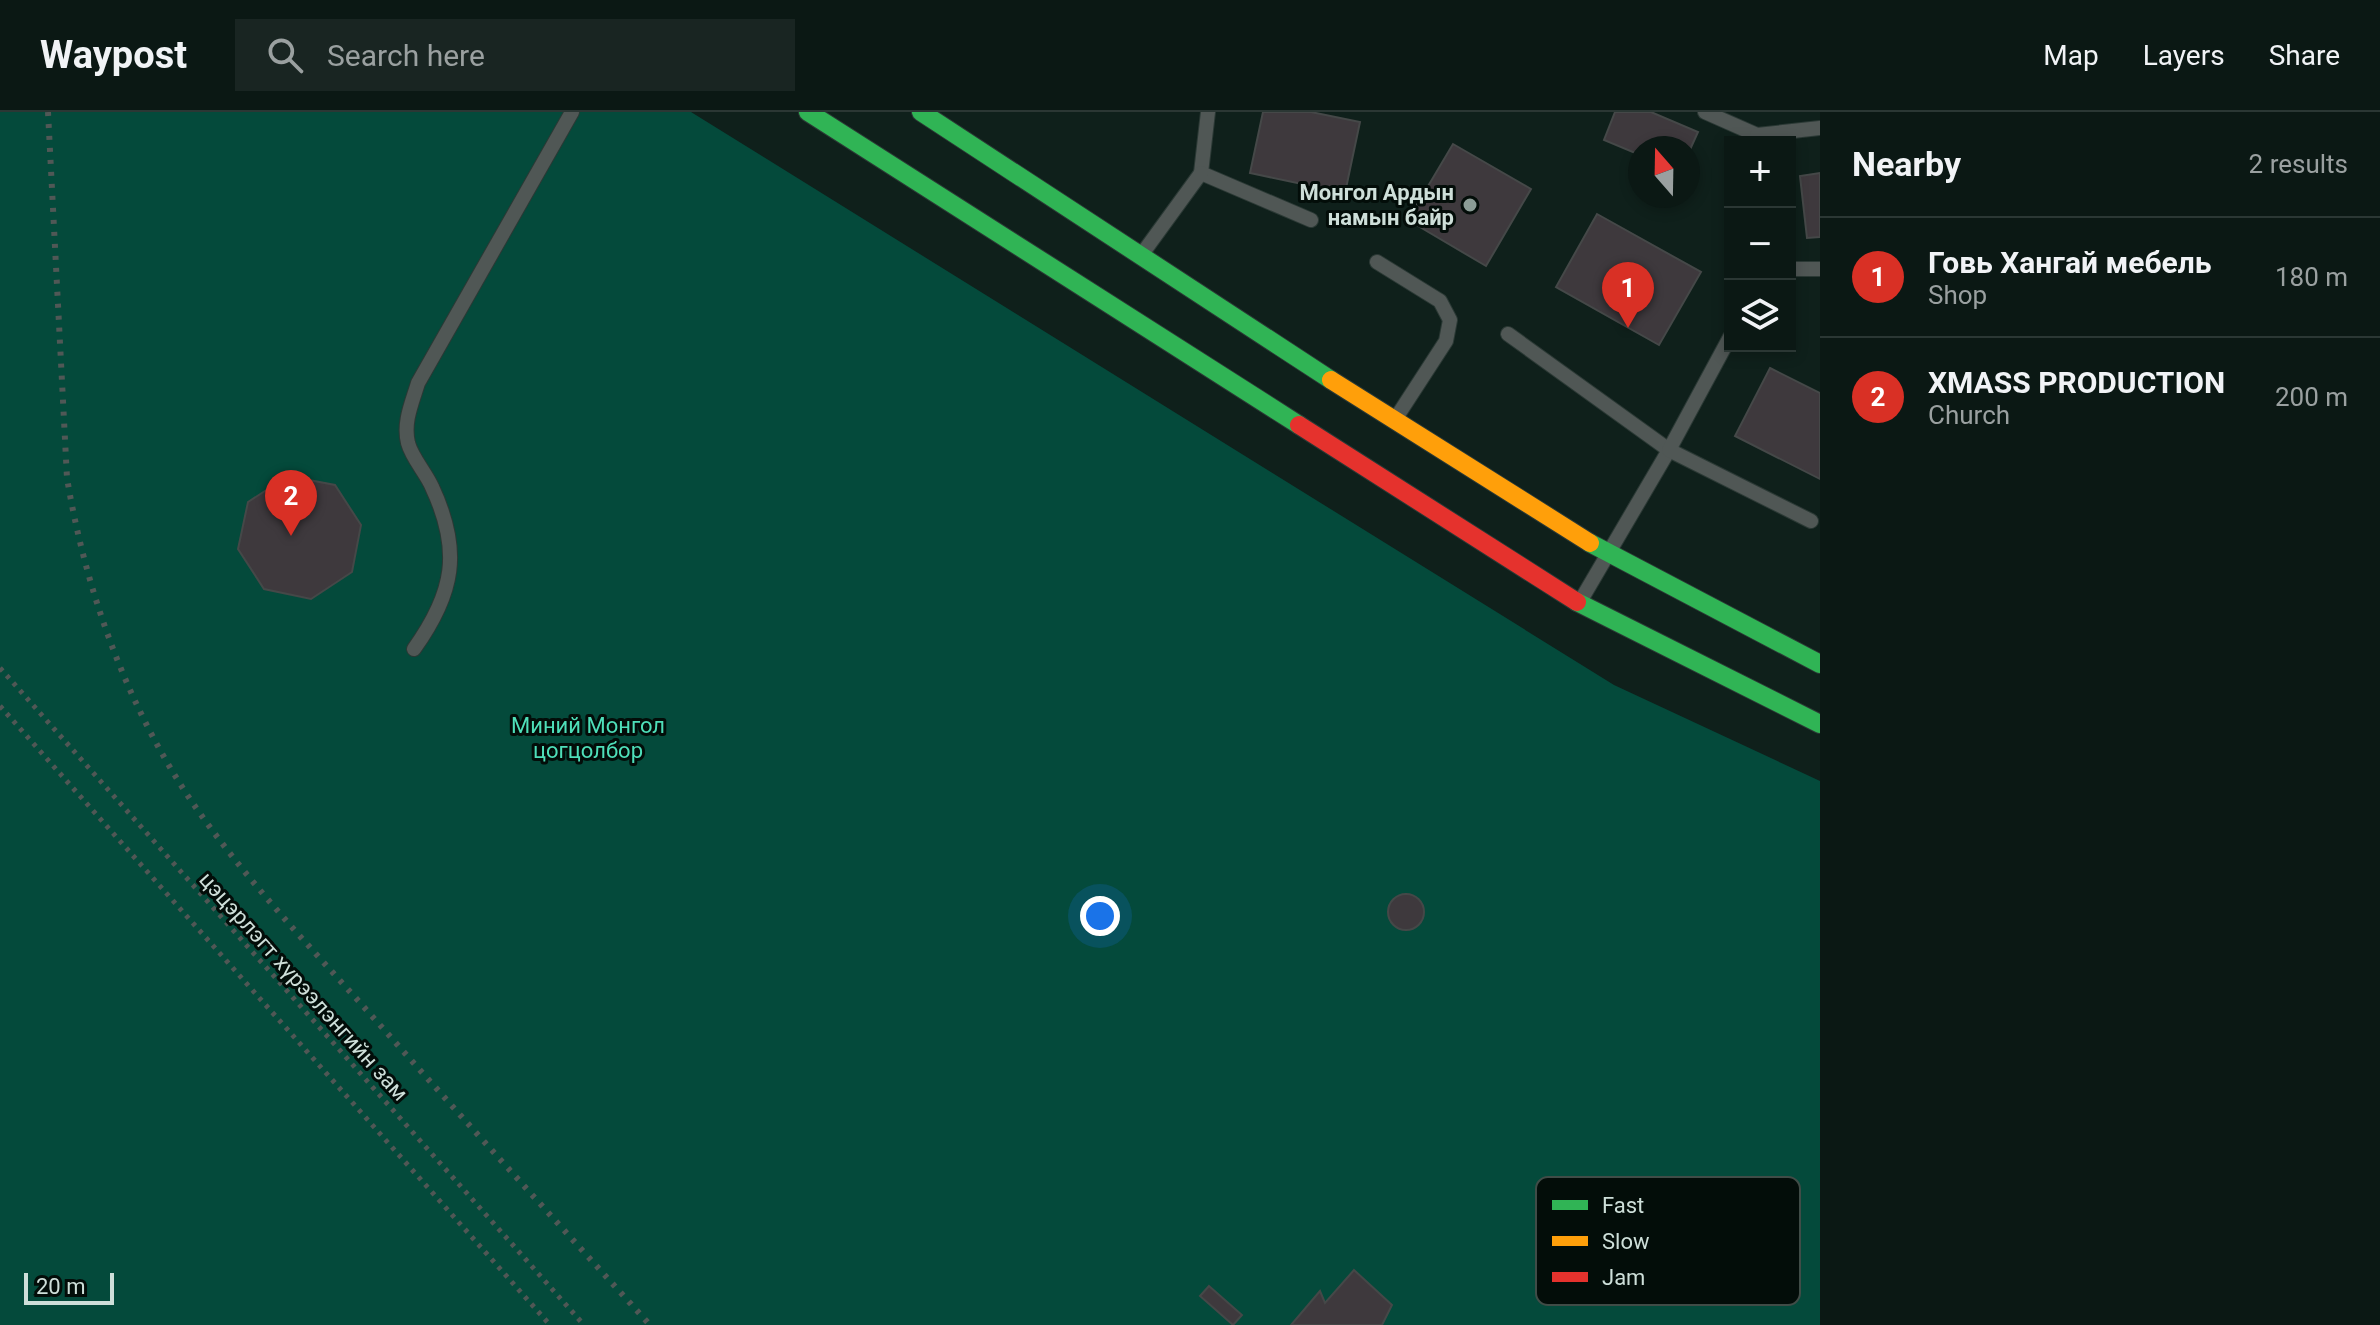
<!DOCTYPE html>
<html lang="en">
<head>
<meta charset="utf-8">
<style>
	:root { --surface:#0b1814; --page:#192522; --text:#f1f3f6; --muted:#9aa0a0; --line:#2b3734; --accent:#d93025 }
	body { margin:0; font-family:Roboto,sans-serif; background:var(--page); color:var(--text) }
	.controls { position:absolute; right:24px; top:24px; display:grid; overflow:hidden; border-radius:0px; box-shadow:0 4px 12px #0003 }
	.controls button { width:72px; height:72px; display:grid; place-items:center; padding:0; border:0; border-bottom:2px solid var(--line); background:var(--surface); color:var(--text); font:40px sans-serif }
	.compass { position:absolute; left:1628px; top:24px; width:72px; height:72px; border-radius:50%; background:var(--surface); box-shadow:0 4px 12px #0003; rotate:340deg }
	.scale { position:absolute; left:24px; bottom:20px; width:90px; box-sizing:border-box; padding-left:8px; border:4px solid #cedfd9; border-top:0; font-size:22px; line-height:28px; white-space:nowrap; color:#cedfd9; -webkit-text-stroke:6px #030d09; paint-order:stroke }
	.you { position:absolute; left:1100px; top:804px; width:28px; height:28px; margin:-20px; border:6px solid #fff; border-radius:50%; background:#1a73e8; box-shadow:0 0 0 12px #1a73e833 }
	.badge { display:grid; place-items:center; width:52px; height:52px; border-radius:50%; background:var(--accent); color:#fff; font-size:26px; font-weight:700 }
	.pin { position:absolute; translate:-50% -66px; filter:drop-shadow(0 2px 4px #0008) }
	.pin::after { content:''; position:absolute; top:42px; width:28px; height:24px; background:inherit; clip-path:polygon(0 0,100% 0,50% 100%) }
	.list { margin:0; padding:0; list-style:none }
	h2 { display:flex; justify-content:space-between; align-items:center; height:104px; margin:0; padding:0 32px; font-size:34px }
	h2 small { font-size:26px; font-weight:400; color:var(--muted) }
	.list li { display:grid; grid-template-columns:52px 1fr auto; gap:24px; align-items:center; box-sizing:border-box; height:120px; padding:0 32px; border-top:2px solid var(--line) }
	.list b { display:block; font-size:30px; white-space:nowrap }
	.list p { margin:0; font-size:26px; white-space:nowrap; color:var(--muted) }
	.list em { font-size:26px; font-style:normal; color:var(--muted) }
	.icon { flex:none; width:44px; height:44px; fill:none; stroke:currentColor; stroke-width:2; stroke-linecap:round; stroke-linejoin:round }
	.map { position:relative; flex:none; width:1820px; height:1213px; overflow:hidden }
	header { display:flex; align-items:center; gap:48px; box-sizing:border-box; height:112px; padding:0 40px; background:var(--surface); border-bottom:2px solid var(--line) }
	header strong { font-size:38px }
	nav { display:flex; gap:44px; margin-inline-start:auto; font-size:28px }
	.search { width:560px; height:72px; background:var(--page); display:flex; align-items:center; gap:20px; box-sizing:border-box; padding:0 28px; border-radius:0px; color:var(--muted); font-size:30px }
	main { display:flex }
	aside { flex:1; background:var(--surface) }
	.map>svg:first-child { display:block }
	.green { fill:#044a3b }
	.building { fill:#3e393d; stroke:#454848; stroke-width:2 }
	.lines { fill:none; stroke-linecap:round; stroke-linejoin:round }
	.lane-casing { stroke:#2b3935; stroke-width:16 }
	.fast-casing { stroke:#2b3935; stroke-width:20 }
	.slow-casing { stroke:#2b3935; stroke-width:20 }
	.jam-casing { stroke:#2b3935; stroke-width:20 }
	.path { stroke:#505755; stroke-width:5; stroke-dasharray:4 6; stroke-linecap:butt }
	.lane { stroke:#505755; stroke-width:14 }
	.fast { stroke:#30b455; stroke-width:18 }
	.slow { stroke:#ff9f0a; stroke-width:18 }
	.jam { stroke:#e5322d; stroke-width:18 }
	.rail { stroke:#505856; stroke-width:6; stroke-dasharray:4 8; stroke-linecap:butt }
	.poi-dot { fill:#8b9c96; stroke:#030d09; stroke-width:3 }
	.labels { text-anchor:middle; stroke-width:6; stroke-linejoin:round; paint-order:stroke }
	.poi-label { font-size:22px; font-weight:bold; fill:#cedfd9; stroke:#030d09; text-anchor:end }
	.park-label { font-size:22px; fill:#4edfb9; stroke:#030d09 }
	.street-label { font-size:22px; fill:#cedfd9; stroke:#030d09 }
	.key { fill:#030d09; stroke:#404c47; stroke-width:2 }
	.key-label { font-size:22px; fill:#cedfd9 }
</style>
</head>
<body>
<header>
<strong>Waypost</strong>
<div class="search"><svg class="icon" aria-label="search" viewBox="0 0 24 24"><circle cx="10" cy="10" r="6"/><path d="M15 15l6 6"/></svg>Search here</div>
<nav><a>Map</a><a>Layers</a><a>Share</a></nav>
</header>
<main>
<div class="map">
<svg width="1820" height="1213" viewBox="0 0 1820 1213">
	<rect width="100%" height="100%" fill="#0f201b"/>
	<path class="green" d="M0,0H691L1614,573L1820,669V1213H0Z"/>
	<g class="building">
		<path d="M1263,0H1311L1360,10L1345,81L1250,61Z"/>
		<path d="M1615,0H1651L1698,20L1688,42V36H1640V43L1604,28Z"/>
		<path d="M1453,32L1531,77L1486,154L1408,108Z"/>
		<path d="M1820,61V125L1807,126L1800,64Z"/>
		<path d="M1597,102L1701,160L1659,233L1556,175Z"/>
		<path d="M1770,256L1820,281V367L1735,324Z"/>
		<path d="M288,364L335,373L361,413L352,460L311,487L264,477L238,437L248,390Z"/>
		<circle cx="1406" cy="800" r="18"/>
		<path d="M1354,1158L1392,1193L1382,1213H1291L1320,1179L1325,1191Z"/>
		<path d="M1209,1174L1242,1203L1233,1213L1200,1184Z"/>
	</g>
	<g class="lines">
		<g class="lane-casing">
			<g id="lane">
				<path d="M1208,0L1201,61L1311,108"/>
				<path d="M1705,0L1757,23"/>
				<path d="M1757,30V23L1820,16"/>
				<path d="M1142,142L1201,61"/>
				<path d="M1377,150L1440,189L1450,208L1446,229L1396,306"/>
				<path d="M1790,157H1820"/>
				<path d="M1508,222L1669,338L1581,488"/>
				<path d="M1730,225L1669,338L1811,409"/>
				<path d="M414,537C454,481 462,439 432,375C426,361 412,346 408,331C403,310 412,291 418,271L572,0"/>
			</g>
		</g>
		<g class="fast-casing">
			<g id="fast">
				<path d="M808,0L1299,313"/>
				<path d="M921,0L1331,268"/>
				<path d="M1590,431L1820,552"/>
				<path d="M1577,490L1820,612"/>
			</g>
		</g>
		<g class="slow-casing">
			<path id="slow" d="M1331,268L1590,431"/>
		</g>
		<g class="jam-casing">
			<path id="jam" d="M1299,313L1577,490"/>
		</g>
		<g class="path">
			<path d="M0,556L584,1213"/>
			<path d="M0,594L550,1213"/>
		</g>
		<use href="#lane" class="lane"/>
		<use href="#fast" class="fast"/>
		<use href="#slow" class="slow"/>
		<use href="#jam" class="jam"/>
		<path class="rail" d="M48,0L67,366C86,480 127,594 192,690C249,773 321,846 387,921C474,1019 562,1116 650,1213"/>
	</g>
	<circle class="poi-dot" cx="1470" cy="93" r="8"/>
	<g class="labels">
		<g class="poi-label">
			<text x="1454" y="88">Монгол Ардын<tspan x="1454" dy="25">намын байр</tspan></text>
		</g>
		<g class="park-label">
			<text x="588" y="621">Миний Монгол<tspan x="588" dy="25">цогцолбор</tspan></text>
		</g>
		<g class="street-label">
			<text transform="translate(304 874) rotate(48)" y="8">цэцэрлэгт хүрээлэнгийн зам</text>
		</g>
	</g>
	<rect x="1536" y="1065" width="264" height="128" rx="12" class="key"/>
	<rect x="1552" y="1088" width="36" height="10" fill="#30b455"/>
	<rect x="1552" y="1124" width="36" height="10" fill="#ff9f0a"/>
	<rect x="1552" y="1160" width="36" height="10" fill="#e5322d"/>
	<g class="key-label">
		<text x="1602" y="1101">Fast</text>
		<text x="1602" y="1137">Slow</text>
		<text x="1602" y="1173">Jam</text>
	</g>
</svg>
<div class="controls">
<button>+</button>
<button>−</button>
<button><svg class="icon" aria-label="layers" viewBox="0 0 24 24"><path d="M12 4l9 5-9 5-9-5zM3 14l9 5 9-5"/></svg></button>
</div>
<svg class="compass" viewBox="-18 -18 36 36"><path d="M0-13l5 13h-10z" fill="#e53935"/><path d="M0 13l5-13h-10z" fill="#9aa0a0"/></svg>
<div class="scale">20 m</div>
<div class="you"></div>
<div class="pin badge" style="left:1628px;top:216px">1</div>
<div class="pin badge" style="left:291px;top:424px">2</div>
</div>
<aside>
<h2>Nearby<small>2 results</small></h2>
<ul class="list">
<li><span class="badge">1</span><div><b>Говь Хангай мебель</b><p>Shop</p></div><em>180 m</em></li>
<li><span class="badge">2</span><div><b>XMASS PRODUCTION</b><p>Church</p></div><em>200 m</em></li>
</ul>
</aside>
</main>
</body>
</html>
